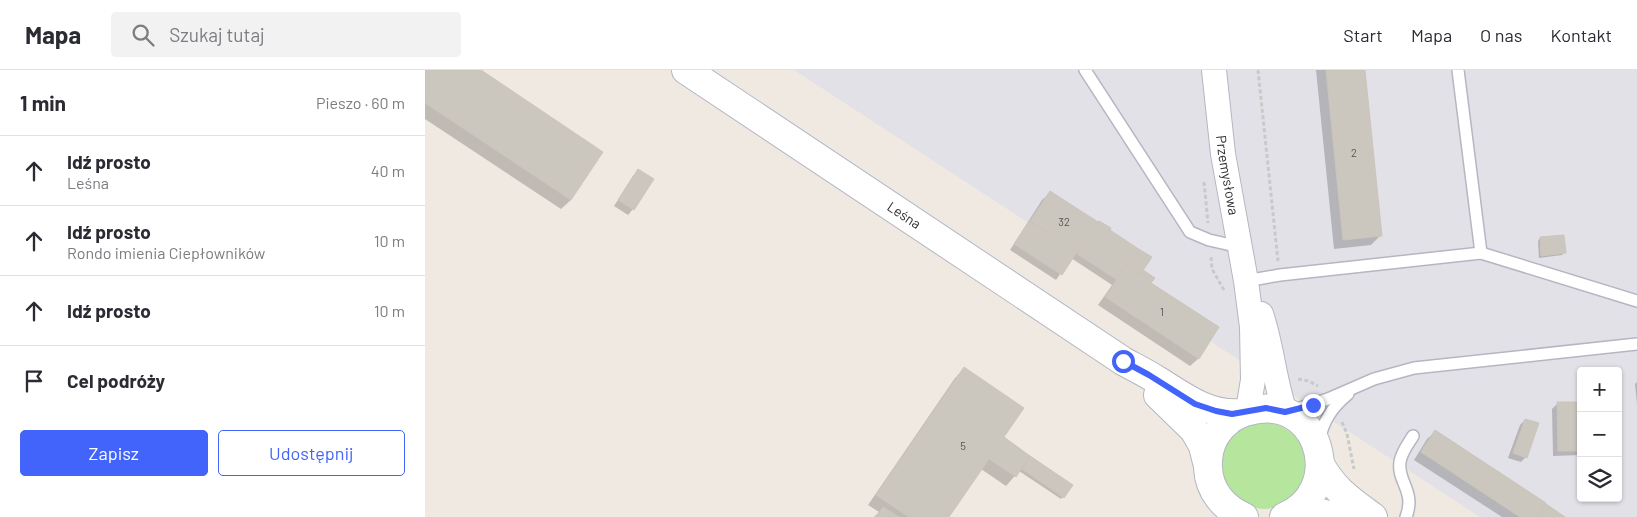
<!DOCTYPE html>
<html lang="pl">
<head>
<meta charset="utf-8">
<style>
	:root { --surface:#fff; --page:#f2f2f3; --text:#2b2b33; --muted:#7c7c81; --line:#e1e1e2; --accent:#4264fb }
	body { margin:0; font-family:Barlow,sans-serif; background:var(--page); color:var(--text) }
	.controls { position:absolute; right:15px; bottom:15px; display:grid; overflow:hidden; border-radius:5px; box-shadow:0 1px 4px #0004 }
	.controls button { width:45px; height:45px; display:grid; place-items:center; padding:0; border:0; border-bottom:1px solid var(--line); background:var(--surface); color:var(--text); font:25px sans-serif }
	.stop { position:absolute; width:15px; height:15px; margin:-11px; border:4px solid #4264fb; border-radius:50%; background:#fff }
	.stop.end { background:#4264fb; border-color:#fff; box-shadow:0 1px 5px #0008 }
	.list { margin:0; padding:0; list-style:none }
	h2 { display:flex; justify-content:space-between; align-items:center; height:65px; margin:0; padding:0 20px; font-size:21px }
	h2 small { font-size:16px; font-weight:400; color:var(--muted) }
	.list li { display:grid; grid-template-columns:32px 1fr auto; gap:15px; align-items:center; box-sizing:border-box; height:70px; padding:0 20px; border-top:1px solid var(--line) }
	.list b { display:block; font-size:19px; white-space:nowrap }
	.list p { margin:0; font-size:16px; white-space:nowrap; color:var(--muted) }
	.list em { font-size:16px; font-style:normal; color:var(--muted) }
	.actions { display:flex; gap:10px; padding:15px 20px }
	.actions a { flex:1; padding:11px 0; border:1px solid var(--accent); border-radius:5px; text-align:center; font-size:18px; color:var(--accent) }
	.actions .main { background:var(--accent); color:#fff }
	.icon { flex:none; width:28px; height:28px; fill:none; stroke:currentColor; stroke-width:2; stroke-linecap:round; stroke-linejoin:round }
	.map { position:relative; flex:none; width:1212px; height:447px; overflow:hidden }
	header { display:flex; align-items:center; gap:30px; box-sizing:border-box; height:70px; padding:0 25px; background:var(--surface); border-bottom:1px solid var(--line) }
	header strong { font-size:24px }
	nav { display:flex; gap:28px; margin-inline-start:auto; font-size:18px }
	.search { width:350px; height:45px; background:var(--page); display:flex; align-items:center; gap:12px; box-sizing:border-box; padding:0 18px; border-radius:5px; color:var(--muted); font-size:19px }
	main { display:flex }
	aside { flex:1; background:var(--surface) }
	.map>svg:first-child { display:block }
	.industrial { fill:#e3e1e8; fill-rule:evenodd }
	.green { fill:#b6e59e }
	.shadow { fill:#0003 }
	.building { fill:#cbc7bf; stroke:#cbc5ba }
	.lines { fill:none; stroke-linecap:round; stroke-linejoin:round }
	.lane-casing { stroke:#b4b7c1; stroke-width:14 }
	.street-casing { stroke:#b4b7c1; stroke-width:26 }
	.secondary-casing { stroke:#b4b7c1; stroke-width:30 }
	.path { stroke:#c9c9c9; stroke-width:3; stroke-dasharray:4 2.5; stroke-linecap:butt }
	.lane { stroke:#fff; stroke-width:11 }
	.street { stroke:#fff; stroke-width:24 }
	.secondary { stroke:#fff; stroke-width:28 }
	.route { stroke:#4264fb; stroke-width:6 }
	.labels { text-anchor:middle; stroke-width:4; stroke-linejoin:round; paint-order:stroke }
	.number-label { font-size:11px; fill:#555452 }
	.street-label { font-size:14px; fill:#2e2e2e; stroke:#fff }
</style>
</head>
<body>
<header>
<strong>Mapa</strong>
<div class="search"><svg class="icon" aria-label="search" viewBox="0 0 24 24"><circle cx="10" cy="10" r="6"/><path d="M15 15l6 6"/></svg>Szukaj tutaj</div>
<nav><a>Start</a><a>Mapa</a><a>O nas</a><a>Kontakt</a></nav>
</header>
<main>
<aside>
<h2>1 min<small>Pieszo · 60 m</small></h2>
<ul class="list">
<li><svg class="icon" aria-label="ahead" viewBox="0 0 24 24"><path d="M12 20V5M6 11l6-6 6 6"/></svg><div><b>Idź prosto</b><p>Leśna</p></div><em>40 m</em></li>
<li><svg class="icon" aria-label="ahead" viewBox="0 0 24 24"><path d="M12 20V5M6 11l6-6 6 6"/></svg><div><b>Idź prosto</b><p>Rondo imienia Ciepłowników</p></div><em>10 m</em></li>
<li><svg class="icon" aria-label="ahead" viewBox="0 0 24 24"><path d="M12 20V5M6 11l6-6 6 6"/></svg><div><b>Idź prosto</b></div><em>10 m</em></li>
<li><svg class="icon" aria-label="arrive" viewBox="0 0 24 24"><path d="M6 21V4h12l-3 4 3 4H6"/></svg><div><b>Cel podróży</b></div></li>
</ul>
<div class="actions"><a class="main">Zapisz</a><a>Udostępnij</a></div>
</aside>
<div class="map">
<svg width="1212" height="447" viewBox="0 0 1212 447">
	<rect width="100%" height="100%" fill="#efe9e1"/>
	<path class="industrial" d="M369,0H1212V447H1055ZM1156,301H1193V428H1156Z"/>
	<circle class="green" cx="839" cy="396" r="43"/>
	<g class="shadow">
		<path d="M0,0H53L146,130L136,139L0,49Z"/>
		<path d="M891,0H939L955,166L946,175L909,179Z"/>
		<path d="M213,101L227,109L208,139L203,145L189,136L208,106Z"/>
		<path d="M625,123L725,187L717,200L725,213L792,258L773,289L765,296L673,235L687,215L646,188L631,210L585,180L617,130Z"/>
		<path d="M1115,168L1139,183L1137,185L1114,188L1113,171Z"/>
		<path d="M539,299L577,367L647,415L636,429L594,401L581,416L556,399L523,447H449L454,442L443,435L530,308Z"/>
		<path d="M1212,312V334L1210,314Z"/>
		<path d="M1133,333H1156L1155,385L1128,386L1127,339Z"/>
		<path d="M1100,350L1101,387L1096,392L1083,388L1095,355Z"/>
		<path d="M1010,362L1140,447H1077L989,390L1002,369Z"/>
	</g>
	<g class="building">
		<path d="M0,0H56L178,82L146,130L0,33Z"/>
		<path d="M901,0H940L957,166L918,170Z"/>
		<path d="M213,99L229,109L209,140L193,130Z"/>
		<path d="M625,121L673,152L653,183L605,151Z"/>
		<path d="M604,151L652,182L637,205L589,174Z"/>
		<path d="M674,151L686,158L685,160L712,178L692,210L652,184Z"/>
		<path d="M1139,165L1141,183L1116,186L1115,167Z"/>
		<path d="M712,178L727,187L715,205L701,196Z"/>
		<path d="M701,196L715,205L718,200L730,208L726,213L794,257L774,289L680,227Z"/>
		<path d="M539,297L599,338L579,367L605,386L591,407L564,389L524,447H484L451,425Z"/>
		<path d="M1132,332H1156V381H1133Z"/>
		<path d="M1100,349L1114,353L1102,388L1088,383Z"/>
		<path d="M1010,360L1121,433L1112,447H1095L996,382Z"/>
		<path d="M605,386L648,415L639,428L597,399Z"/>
		<path d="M1121,434L1140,447H1112Z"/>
		<path d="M458,437L474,447H451Z"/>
	</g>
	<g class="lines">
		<g class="lane-casing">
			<g id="lane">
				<path d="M660,0L765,162L784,170L815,177"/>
				<path d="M1033,0L1056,183"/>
				<path d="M821,211L855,205L1056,183L1212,231"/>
				<path d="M866,341L903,329L949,309L989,298L1212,274"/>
				<path d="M894,371C898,351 907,337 923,324"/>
				<path d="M981,447C991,421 972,412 975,392C976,383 983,374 988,366"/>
			</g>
		</g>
		<g class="street-casing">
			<g id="street">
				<path id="s1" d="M789,0L798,84L821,211L827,257L828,310L823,340"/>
				<path d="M836,244C847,276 849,310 860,342"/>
			</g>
		</g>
		<g class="secondary-casing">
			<g id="secondary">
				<path id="s2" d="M261,0L698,291C709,297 721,303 732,310C758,326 783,346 816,343"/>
				<path d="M733,325L769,360L778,376L782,392"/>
				<path d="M895,394C909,420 925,430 948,447"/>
				<path d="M866,444C882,440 896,442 912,447"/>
				<path d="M819,447C799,438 784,421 783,398C782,381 788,365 800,354C810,344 821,341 835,339C898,332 919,422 859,447"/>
			</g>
		</g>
		<g class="path">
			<path d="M833,0L853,191"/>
			<path d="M779,112L783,153"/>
			<path d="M786,187L787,199L799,220"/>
			<path d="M873,309L884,311L893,316"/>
			<path d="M917,352L922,364L929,399"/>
		</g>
		<use href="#lane" class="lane"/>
		<use href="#street" class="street"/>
		<use href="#secondary" class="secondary"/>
	</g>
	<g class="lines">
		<path class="route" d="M698,291L724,305L770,334L791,341L807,344L841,338L860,342L888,335"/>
	</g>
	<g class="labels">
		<g class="number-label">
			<text x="929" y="87">2</text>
			<text x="639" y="156">32</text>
			<text x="737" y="246">1</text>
			<text x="538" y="380">5</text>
		</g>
		<g class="street-label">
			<text dy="5" stroke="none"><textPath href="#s1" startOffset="106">Przemysłowa</textPath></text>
			<text dy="5" stroke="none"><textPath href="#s2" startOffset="262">Leśna</textPath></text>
		</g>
	</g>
</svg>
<div class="controls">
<button>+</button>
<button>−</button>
<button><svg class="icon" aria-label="layers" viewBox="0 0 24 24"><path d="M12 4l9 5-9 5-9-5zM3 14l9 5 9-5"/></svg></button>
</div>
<div class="stop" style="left:698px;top:291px"></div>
<div class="stop end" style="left:888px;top:335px"></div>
</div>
</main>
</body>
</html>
